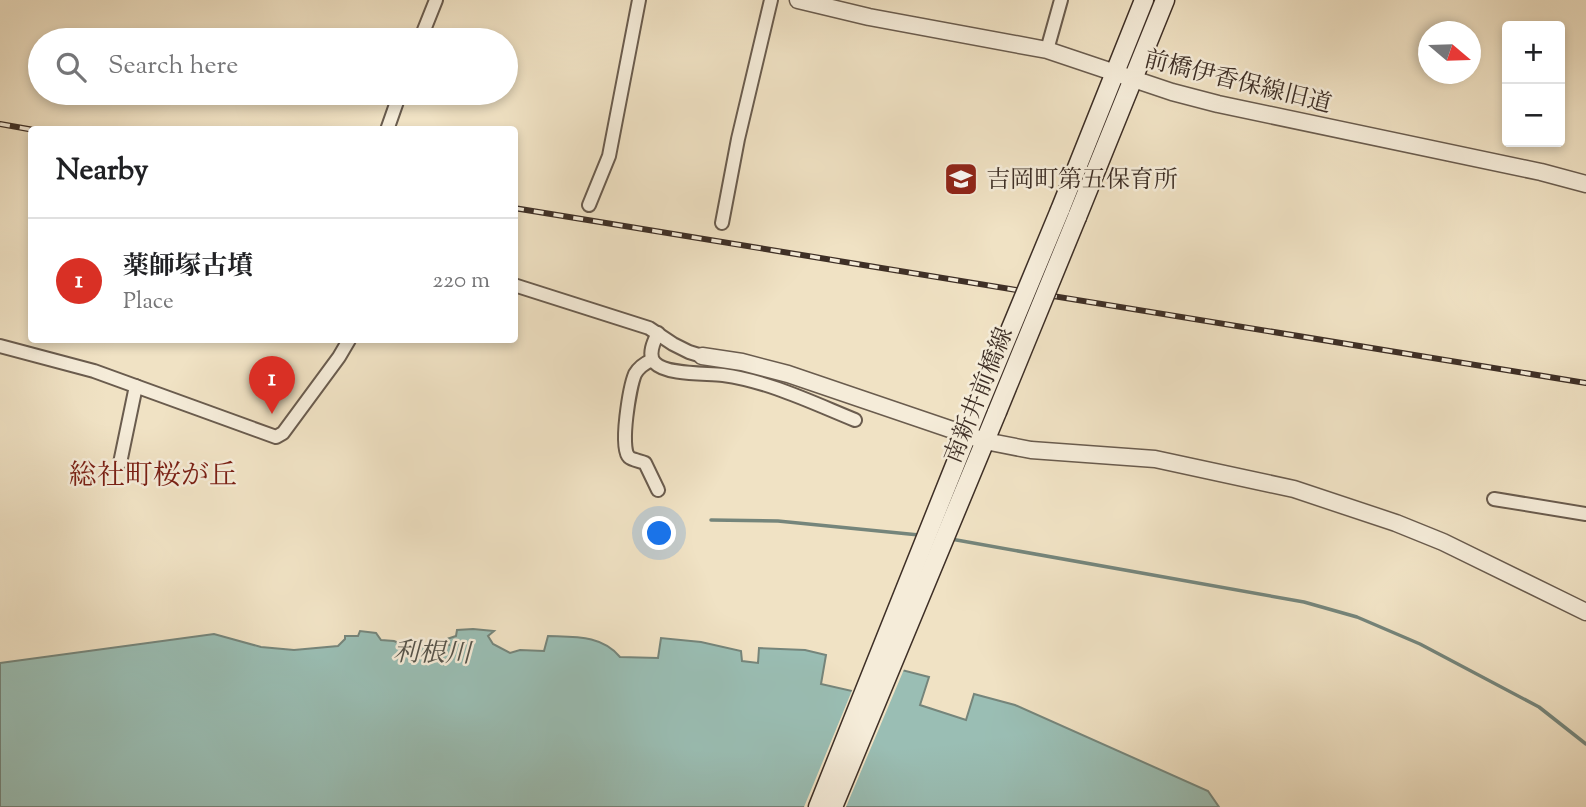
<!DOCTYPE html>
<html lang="en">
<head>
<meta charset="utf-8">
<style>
	:root { --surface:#fff; --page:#f2f2f2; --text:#202124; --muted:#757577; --line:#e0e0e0; --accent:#d93025 }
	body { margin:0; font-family:"Sorts Mill Goudy","Noto Serif JP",serif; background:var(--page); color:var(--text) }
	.controls { position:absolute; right:21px; top:21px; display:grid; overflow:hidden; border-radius:7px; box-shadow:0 4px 10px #0003 }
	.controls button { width:63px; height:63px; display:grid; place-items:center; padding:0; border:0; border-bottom:2px solid var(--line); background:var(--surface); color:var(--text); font:35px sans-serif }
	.compass { position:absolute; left:1418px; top:21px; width:63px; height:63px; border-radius:50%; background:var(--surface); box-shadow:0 4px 10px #0003; rotate:109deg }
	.you { position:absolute; left:660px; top:534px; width:24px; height:24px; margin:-18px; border:5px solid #fff; border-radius:50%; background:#1a73e8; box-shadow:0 0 0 10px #1a73e833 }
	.badge { display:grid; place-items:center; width:46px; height:46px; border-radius:50%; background:var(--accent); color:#fff; font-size:23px; font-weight:700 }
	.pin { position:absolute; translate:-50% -58px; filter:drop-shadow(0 2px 4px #0008) }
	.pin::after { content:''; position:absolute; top:37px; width:24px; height:21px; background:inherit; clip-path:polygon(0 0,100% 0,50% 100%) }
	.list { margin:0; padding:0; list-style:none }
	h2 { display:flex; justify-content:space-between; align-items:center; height:91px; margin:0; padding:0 28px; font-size:30px }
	h2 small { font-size:23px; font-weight:400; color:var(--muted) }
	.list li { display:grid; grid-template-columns:46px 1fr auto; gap:21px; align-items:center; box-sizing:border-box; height:126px; padding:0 28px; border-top:2px solid var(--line) }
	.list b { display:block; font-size:26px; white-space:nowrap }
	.list p { margin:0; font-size:23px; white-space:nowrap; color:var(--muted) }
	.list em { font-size:23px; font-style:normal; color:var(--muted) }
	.icon { flex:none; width:38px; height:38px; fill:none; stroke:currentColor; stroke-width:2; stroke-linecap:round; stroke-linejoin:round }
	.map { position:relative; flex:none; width:1586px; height:807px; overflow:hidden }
	.search { position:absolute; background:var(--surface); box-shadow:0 4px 10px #0003; left:28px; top:28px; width:490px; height:77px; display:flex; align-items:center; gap:18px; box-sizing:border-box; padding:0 24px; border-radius:38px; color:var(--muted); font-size:26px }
	.panel { position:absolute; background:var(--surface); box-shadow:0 4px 10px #0003; left:28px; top:126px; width:490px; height:217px; border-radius:7px }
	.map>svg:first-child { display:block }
	.water { fill:#9abeb4; stroke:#75857b; stroke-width:2 }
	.pier { fill:#f0e2c4 }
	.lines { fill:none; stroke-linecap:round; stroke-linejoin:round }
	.stream { stroke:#75857b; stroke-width:3.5 }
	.minor-casing { stroke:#6a5c4e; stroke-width:16 }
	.tertiary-casing { stroke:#6a5c4e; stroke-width:19 }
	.secondary-casing { stroke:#3e2f26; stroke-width:21 }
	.minor { stroke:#f5ecd9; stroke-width:12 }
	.tertiary { stroke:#f5ecd9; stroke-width:16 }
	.secondary { stroke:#f5ecd9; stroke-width:18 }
	.rail-casing { stroke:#3e2f26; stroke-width:6 }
	.rail { stroke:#f5ecd9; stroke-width:3.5; stroke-dasharray:10; stroke-linecap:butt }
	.secondary-bridge-casing { stroke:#3e2f26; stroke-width:21; stroke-linecap:butt }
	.secondary-bridge { stroke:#f5ecd9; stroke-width:18 }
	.labels { text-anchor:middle; stroke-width:5; stroke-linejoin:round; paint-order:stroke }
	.street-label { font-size:24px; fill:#3e2f26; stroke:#f5ecd9 }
	.poi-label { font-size:24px; fill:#3e2f26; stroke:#f5ecd9; text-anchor:start }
	.water-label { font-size:26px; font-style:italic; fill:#55534a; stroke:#f5ecd9 }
	.quarter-label { font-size:28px; fill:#7a1f14; stroke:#f5ecd9 }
</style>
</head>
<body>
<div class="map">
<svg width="1586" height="807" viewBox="0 0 1586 807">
	<rect width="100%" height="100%" fill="#f0e2c4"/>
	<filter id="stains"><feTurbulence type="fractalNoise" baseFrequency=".00286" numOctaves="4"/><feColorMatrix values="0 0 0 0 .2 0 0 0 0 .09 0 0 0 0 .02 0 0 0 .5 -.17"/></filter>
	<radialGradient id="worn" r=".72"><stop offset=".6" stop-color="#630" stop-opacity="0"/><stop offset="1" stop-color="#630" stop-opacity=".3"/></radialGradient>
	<path class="water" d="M473,629L494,631L488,636L493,644L510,653L520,650L544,651L548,636C575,637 602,635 620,657L658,658L661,638L701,642L741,651L742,661L758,663L759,648L805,650L826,655L821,684L865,694L902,670L929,677L920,705L966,720L974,694L1015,705L1208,791L1219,807H0V663L214,634L261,647L294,650L338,646L345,639V636H358L360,631L376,633L381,640L394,641L406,646L407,649L411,647L449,645L447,639L456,636L457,630Z"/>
	<path class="pier" d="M874,659L905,667L846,807H804L853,688L862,690Z"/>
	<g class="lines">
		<g class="stream">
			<path d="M711,520L778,521L919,535"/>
			<path d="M951,539L1304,602L1357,617L1420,644L1539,707L1586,744"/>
		</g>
		<g class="minor-casing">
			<g id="minor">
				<path d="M420,40L436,0"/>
				<path d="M1047,50L1061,0"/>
				<path d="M387,130L400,93"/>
				<path d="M589,205L609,156L639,0"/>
				<path d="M722,223L738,139L771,0"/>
				<path d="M514,285L649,328L673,344L689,352L702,356"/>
				<path d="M658,333C654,341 647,355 655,363C666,375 707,373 723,375C768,381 813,403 855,420"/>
				<path d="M0,346L94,371L276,437L283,433L339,357L349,340"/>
				<path d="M652,360C645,363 639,367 635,374C630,386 619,448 629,457C632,460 641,461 645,463L658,490"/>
				<path d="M120,463L136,386"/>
				<path d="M1494,499L1586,514"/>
			</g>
		</g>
		<g class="tertiary-casing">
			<g id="tertiary">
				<path d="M798,0L869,17L1047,50L1172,92L1218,104L1541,172L1586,184"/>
				<path d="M702,356L742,362L788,374L985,441L1031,450L1155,459L1294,489L1396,523L1443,542L1586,612"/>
			</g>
		</g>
		<g class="secondary-casing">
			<g id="secondary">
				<path d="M1060,210L1144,0"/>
				<path d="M1077,217L1165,0"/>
				<path d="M818,807L979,405"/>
				<path d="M833,807L997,412"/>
			</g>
		</g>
		<use href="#minor" class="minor"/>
		<use href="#tertiary" class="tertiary"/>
		<use href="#secondary" class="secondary"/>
		<g class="rail-casing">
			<g id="rail">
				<path d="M0,124L34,130"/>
				<path d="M514,208L1586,383"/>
			</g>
		</g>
		<use href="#rail" class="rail"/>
		<g class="secondary-bridge-casing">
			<g id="secondary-bridge">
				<path d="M979,405L1060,210"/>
				<path d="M997,412L1077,217"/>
			</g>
		</g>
		<use href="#secondary-bridge" class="secondary-bridge"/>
	</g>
	<defs>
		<g id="school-square" transform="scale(1.75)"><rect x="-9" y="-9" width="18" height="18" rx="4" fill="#8f2418" stroke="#f5ecd9"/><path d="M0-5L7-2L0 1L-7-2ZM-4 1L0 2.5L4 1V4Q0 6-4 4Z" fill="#fff"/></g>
	</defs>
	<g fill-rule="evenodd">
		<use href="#school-square" x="961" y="179"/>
	</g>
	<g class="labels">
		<g class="street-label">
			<text transform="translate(1238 81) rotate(14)" y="8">前橋伊香保線旧道</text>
			<text transform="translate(978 395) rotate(-68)" y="8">南新井前橋線</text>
		</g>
		<g class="poi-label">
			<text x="986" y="187">吉岡町第五保育所</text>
		</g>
		<g class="water-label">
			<text transform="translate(432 652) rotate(1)" y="9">利根川</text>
		</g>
		<g class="quarter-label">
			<text x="153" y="484">総社町桜が丘</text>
		</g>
	</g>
	<rect width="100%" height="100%" filter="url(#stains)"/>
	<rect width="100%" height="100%" fill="url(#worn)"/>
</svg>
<div class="controls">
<button>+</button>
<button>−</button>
</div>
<svg class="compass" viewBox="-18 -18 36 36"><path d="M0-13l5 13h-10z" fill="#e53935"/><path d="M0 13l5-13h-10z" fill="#757577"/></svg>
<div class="you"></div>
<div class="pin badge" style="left:272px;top:414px">1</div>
<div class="search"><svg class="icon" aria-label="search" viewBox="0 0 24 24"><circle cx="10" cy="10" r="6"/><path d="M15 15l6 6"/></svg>Search here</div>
<section class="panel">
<h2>Nearby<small></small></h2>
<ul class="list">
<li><span class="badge">1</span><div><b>薬師塚古墳</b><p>Place</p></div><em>220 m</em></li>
</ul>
</section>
</div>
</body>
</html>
